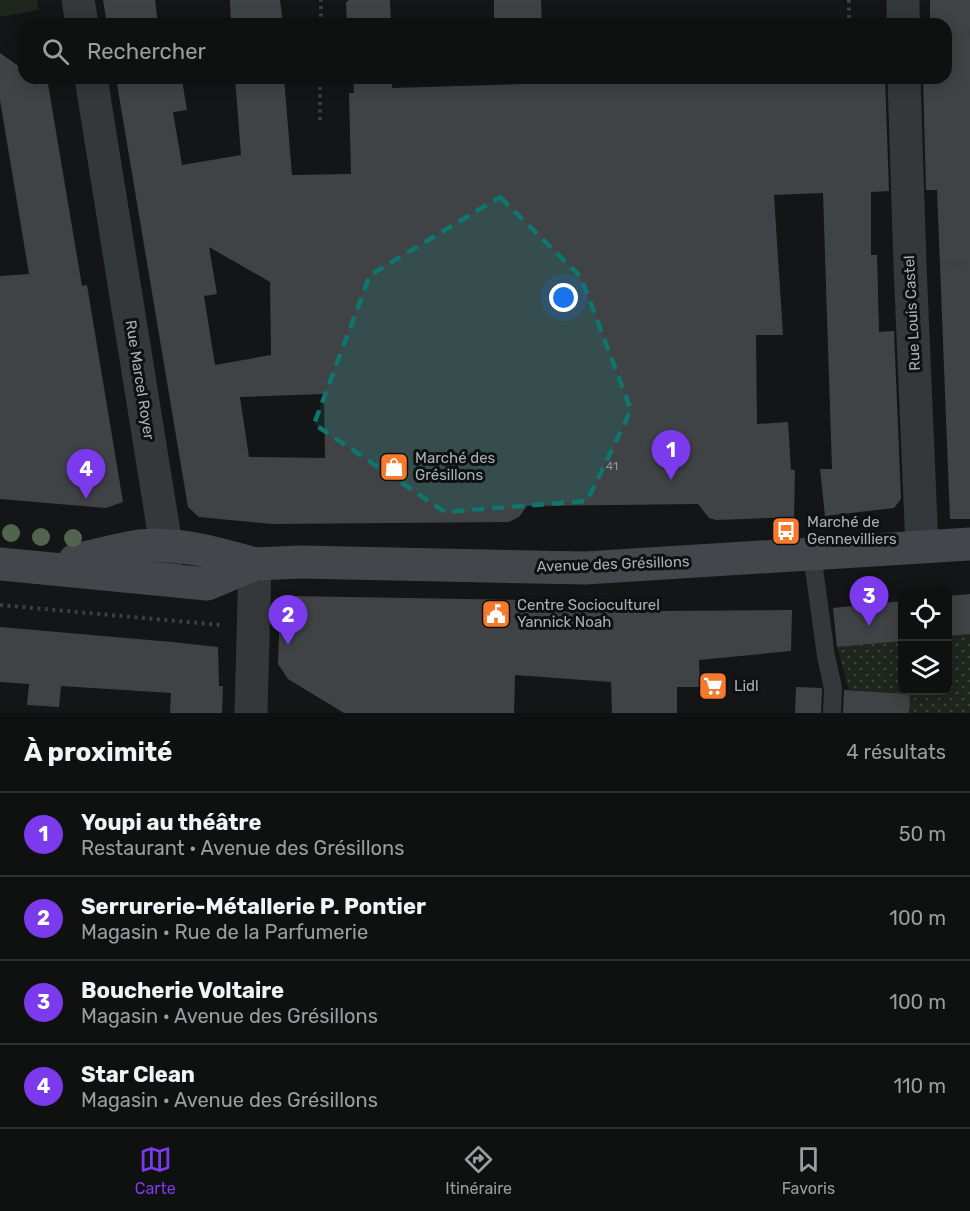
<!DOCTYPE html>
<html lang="fr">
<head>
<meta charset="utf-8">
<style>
	:root { --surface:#0f1010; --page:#1d1e1e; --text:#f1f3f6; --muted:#9b9d9f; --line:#2f3030; --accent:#7c3aed }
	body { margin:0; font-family:Rubik,sans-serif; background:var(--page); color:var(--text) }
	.controls { position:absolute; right:18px; bottom:18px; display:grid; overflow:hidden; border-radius:12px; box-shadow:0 3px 15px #0003 }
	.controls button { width:54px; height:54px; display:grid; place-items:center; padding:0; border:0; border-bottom:2px solid var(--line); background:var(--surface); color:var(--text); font:30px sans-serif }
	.you { position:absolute; left:564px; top:298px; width:21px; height:21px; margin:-15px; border:4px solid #fff; border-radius:50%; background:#1a73e8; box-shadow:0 0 0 9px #1a73e833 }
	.badge { display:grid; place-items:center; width:39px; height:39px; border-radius:50%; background:var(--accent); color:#fff; font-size:20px; font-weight:700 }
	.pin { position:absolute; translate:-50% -50px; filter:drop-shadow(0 2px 3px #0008) }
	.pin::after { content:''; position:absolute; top:32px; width:21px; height:18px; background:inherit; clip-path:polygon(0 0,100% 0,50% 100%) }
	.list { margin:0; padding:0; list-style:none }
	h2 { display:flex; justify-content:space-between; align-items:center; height:78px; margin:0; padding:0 24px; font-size:26px }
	h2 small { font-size:20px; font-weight:400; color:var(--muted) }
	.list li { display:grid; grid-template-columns:39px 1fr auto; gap:18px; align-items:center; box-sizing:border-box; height:84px; padding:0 24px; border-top:2px solid var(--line) }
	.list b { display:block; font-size:22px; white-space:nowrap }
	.list p { margin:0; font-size:20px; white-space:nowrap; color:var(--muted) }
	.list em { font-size:20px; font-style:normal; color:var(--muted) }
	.icon { flex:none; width:33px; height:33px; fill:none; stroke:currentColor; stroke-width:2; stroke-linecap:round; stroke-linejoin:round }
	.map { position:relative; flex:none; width:970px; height:713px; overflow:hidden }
	.search { position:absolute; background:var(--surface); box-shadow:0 3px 15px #0003; left:18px; right:18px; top:18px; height:66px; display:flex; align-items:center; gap:15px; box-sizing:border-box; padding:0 21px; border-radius:18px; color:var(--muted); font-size:22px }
	.sheet { height:414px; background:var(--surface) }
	nav { display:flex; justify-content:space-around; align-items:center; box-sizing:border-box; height:84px; border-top:2px solid var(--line); background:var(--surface); font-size:16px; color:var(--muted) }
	nav a { display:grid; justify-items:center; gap:3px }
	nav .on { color:var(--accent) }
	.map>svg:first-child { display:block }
	.grass { fill:#1f261e }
	.park { fill:url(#park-dots) }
	.building { fill:#404346; fill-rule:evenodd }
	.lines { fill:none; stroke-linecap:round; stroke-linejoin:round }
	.path { stroke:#3b3f42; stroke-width:4; stroke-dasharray:3 4.5; stroke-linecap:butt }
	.service { stroke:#35383b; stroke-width:18 }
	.minor { stroke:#35383b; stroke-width:33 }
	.secondary { stroke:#43474b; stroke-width:33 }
	.tree { fill:#52634e }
	.marked { fill:#0f766e; fill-opacity:0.2; stroke:#0f766e; stroke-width:4.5; stroke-dasharray:12 8; stroke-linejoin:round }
	.labels { text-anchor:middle; stroke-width:6; stroke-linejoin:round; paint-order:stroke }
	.number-label { font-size:12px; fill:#8c959b }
	.street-label { font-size:15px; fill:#a6b0b7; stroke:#0f1011 }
	.poi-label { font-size:15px; fill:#a6b0b7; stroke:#0f1011; text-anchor:start }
</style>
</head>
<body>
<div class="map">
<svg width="970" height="713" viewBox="0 0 970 713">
	<defs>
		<pattern id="park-dots" width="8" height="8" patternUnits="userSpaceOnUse" patternTransform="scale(1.5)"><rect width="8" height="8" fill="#1f261e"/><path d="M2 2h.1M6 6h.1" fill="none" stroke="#3d433c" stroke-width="1.8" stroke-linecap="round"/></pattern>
	</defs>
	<rect width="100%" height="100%" fill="#141516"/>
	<path class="grass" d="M0,0H37L39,10L0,17Z"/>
	<path class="park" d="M970,634V713H900L901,693L849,690L837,647L902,641V690H948V636Z"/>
	<g class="building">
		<path d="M103,0H155L158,24H107Z"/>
		<path d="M230,0H280L283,24H231Z"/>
		<path d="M349,0H390L391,24H347L346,2Z"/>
		<path d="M494,0H541L542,24H494Z"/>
		<path d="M930,0H970V519H950L937,190H926L923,78H946V24H930Z"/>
		<path d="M0,53L24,70V78H47L82,286L87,285L123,502L106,508L0,499V276L29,274L0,100Z"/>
		<path d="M116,78H167V83L182,80L187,110L173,112L182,165L241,155L235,78H284L292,175L351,174L349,93H354L353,78H392V88L523,84V78H885L889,191L871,192V255H877L879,332L894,331L901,499L894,508L825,516L820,469H832L823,193L774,195L783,335H756L757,424L788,422L791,470H795L794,517L716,520L709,518L698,504L527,506L519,517L509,522L272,524L199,517L188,507ZM209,247L270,282L271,355L215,365L204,296L217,294ZM324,394L325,458L249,457L240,397Z"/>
		<path d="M970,594V634L948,636V596Z"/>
		<path d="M290,596L518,600V612L792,610L791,651L699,660L700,687H677V713H612L611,682L515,675L514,713H344L288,679L278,664L280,605Z"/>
		<path d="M903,601V641L837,647L833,608Z"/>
		<path d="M0,627L172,642L218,647L219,686H223L222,713H170L171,693L61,686L59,707L27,705L29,684L0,682Z"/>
		<path d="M796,687L822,688L821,713H795Z"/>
		<path d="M844,690L910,694L909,713H843Z"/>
	</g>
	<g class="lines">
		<g class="path">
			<path d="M849,0V24"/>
			<path d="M321,24V0"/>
			<path d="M946,37L970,31"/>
			<path d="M946,41L970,35"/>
			<path d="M320,120V78"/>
			<path d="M940,264L970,265"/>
			<path d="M0,605L221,625"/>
		</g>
		<path class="service" d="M812,554L826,656L833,688L832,713"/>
		<g class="minor">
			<path d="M78,0L82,24"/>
			<path d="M903,0V24"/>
			<path d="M91,78L166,545V560L161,565L118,566"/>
			<path d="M904,78L910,265L922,547"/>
			<path d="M251,713L255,564"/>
		</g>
		<g class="secondary">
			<path d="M75,560C96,556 118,549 139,546C179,542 217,553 255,564"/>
			<path d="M0,564L207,584L255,564L300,562L585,568L970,544"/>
		</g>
	</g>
	<g class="tree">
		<circle cx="11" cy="533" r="9"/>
		<circle cx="41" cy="537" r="9"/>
		<circle cx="73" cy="538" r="9"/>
	</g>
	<path class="marked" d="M500,197L581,277L631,410L587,501L445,512L314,424L370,275Z"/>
	<defs>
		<g id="shop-square" transform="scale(1.5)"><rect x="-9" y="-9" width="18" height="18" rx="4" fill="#f7792b" stroke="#0f1011"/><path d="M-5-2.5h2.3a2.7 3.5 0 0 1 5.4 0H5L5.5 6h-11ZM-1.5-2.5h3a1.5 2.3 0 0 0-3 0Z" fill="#fff"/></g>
		<g id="bus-square" transform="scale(1.5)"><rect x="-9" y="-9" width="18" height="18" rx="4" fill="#f7792b" stroke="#0f1011"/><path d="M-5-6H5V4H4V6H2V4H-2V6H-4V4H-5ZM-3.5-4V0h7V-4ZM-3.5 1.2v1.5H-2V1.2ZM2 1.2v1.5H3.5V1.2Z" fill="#fff"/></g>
		<g id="civic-square" transform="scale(1.5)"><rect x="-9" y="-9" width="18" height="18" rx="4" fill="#f7792b" stroke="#0f1011"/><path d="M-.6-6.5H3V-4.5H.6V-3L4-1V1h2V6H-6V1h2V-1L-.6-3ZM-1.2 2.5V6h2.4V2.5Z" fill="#fff"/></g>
		<g id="supermarket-square" transform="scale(1.5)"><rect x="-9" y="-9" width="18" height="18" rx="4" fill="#f7792b" stroke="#0f1011"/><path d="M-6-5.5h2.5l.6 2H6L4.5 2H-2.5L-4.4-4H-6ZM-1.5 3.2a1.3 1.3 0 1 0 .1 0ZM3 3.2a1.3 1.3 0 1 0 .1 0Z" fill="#fff"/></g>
	</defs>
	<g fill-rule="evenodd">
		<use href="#shop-square" x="394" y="467"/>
		<use href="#bus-square" x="786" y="531"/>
		<use href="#civic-square" x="496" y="614"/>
		<use href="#supermarket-square" x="713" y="686"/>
	</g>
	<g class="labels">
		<g class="number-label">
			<text x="612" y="470">41</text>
		</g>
		<g class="street-label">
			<text transform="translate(912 313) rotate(-93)" y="5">Rue Louis Castel</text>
			<text transform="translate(140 380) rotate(81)" y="5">Rue Marcel Royer</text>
			<text transform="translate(613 564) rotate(-2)" y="5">Avenue des Grésillons</text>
		</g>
		<g class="poi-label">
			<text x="415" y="463">Marché des<tspan x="415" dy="17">Grésillons</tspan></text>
			<text x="807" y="527">Marché de<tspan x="807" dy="17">Gennevilliers</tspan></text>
			<text x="517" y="610">Centre Socioculturel<tspan x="517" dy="17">Yannick Noah</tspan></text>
			<text x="734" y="691">Lidl</text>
		</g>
	</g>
</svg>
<div class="controls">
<button><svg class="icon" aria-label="locate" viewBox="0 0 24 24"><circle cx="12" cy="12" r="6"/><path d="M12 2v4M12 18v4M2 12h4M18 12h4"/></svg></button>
<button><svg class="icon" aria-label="layers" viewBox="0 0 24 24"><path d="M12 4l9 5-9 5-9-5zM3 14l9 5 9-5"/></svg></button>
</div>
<div class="you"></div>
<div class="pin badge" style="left:671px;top:480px">1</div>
<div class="pin badge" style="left:288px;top:645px">2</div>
<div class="pin badge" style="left:869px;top:626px">3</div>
<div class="pin badge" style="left:86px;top:499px">4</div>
<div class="search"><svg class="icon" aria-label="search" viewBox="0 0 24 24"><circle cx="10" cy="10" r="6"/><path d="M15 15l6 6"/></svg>Rechercher</div>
</div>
<section class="sheet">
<h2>À proximité<small>4 résultats</small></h2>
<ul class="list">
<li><span class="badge">1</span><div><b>Youpi au théâtre</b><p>Restaurant · Avenue des Grésillons</p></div><em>50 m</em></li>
<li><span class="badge">2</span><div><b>Serrurerie-Métallerie P. Pontier</b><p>Magasin · Rue de la Parfumerie</p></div><em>100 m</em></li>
<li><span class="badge">3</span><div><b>Boucherie Voltaire</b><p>Magasin · Avenue des Grésillons</p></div><em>100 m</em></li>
<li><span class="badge">4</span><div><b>Star Clean</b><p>Magasin · Avenue des Grésillons</p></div><em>110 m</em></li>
</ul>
</section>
<nav>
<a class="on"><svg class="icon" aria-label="map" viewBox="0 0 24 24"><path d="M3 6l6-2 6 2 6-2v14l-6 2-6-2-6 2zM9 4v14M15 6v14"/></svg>Carte</a>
<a><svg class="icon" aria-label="directions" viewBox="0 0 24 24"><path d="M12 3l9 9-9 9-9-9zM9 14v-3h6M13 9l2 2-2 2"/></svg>Itinéraire</a>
<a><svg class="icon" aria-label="saved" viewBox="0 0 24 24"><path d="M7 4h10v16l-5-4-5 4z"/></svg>Favoris</a>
</nav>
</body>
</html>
